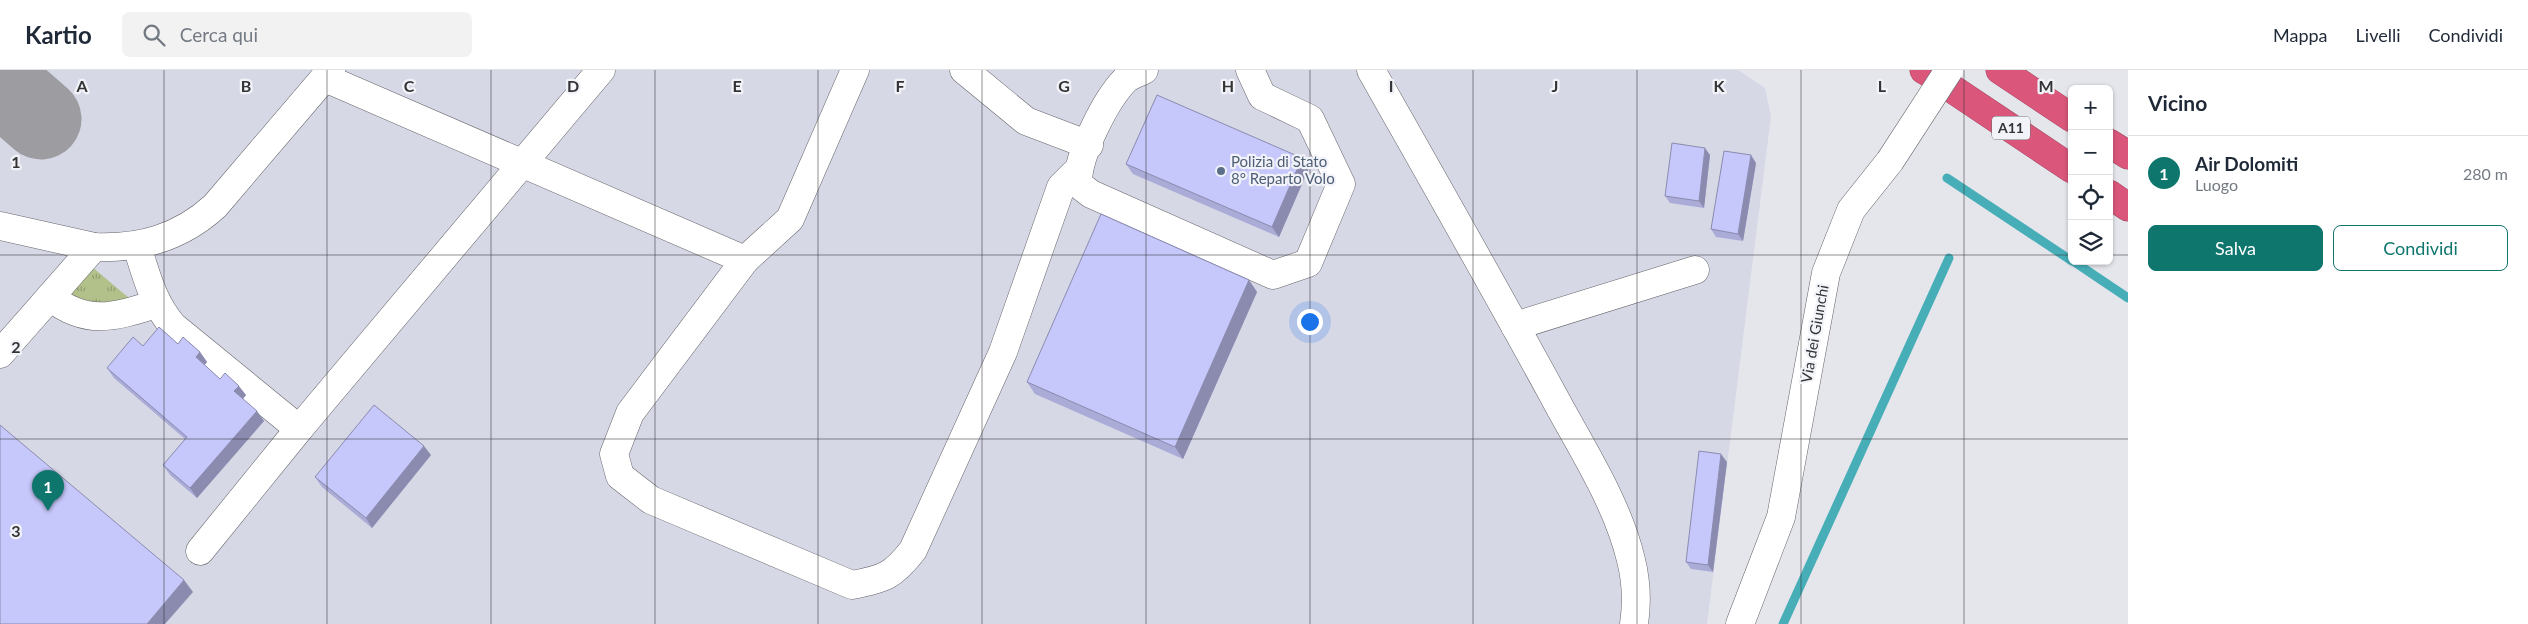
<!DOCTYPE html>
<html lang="it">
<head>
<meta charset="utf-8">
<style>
	:root { --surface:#fff; --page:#f2f2f3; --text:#1f2937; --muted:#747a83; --line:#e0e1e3; --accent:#0f766e }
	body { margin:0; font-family:Lato,sans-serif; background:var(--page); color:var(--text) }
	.controls { position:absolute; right:15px; top:15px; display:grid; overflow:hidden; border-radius:8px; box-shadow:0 1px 4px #0004 }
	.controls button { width:45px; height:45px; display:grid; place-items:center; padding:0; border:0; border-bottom:1px solid var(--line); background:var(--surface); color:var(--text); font:25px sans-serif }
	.you { position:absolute; left:1309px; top:251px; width:18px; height:18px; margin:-12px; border:4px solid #fff; border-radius:50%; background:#1a73e8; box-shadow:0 0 0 8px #1a73e833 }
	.badge { display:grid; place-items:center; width:32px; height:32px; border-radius:50%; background:var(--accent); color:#fff; font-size:16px; font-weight:700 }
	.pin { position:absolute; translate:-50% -41px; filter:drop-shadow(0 1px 2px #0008) }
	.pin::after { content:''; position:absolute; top:26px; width:18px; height:15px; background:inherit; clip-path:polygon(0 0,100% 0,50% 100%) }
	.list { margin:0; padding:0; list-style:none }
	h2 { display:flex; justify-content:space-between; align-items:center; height:65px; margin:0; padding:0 20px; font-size:21px }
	h2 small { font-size:16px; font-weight:400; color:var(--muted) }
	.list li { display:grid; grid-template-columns:32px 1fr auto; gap:15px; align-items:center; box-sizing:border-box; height:75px; padding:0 20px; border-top:1px solid var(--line) }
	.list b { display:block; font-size:19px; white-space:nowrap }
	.list p { margin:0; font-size:16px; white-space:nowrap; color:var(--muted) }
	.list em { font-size:16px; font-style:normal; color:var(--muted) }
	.actions { display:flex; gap:10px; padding:15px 20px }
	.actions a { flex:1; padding:11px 0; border:1px solid var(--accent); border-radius:8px; text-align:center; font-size:18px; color:var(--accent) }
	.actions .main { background:var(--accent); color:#fff }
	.icon { flex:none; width:28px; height:28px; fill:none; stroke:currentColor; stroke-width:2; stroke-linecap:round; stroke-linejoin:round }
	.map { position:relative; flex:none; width:2128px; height:554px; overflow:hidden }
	header { display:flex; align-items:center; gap:30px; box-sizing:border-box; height:70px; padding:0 25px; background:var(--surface); border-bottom:1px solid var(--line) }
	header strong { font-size:24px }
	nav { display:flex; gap:28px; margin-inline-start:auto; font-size:18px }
	.search { width:350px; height:45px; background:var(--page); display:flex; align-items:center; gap:12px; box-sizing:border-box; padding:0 18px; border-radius:8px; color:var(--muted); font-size:19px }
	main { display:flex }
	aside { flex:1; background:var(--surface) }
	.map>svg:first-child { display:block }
	.built { fill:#d7d8e6 }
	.grass { fill:url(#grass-tufts) }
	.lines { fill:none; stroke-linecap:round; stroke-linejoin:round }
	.stream { stroke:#47aeb8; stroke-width:9 }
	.taxiway { stroke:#9c9ca1; stroke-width:81 }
	.minor-casing { stroke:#65656b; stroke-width:29 }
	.highway-casing { stroke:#a04a63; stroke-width:29 }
	.minor { stroke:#fff; stroke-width:28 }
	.highway { stroke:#da567b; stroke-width:28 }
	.minor-bridge-casing { stroke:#65656b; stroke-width:29; stroke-linecap:butt }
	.minor-bridge { stroke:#fff; stroke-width:28 }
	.wall { fill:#aaabd7 }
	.shaded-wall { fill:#8b8baf }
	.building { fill:#c6c7fa; stroke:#8b8baf }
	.grid { fill:none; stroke:#343436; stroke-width:1; stroke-opacity:0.55 }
	.service-dot { fill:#5c6f8a; stroke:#f2f3f9; stroke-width:2 }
	.labels { text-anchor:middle; stroke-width:4.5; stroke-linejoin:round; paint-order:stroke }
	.shield { fill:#f2f3f9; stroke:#6d6d70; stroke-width:1 }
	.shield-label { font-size:14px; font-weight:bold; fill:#343436 }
	.service-label { font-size:15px; fill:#4e5e75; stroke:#f2f3f9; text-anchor:start }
	.street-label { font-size:15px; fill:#343436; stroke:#f2f3f9 }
	.grid-label { font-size:16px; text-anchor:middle; font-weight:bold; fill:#343436; stroke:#f2f3f9; stroke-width:4.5; stroke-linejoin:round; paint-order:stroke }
</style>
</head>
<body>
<header>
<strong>Kartio</strong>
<div class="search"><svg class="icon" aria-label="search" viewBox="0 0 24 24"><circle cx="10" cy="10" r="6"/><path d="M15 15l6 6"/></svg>Cerca qui</div>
<nav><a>Mappa</a><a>Livelli</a><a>Condividi</a></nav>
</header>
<main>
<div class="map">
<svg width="2128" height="554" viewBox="0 0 2128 554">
	<defs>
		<pattern id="grass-tufts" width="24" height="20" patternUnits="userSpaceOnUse" patternTransform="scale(1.25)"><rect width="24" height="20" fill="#b1c189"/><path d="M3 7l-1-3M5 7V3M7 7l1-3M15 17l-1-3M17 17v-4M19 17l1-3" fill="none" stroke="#919e71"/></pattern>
	</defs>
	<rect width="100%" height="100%" fill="#e5e5ec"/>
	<path class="built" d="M0,0H1738L1765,18L1771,46L1707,554H0Z"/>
	<path class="grass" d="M91,196L129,228L111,238L66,227Z"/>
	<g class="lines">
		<g class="stream">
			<path d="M1947,108L2072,191"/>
			<path d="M2073,191L2128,228"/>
			<path d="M1783,554L1949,188"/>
		</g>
		<path class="taxiway" d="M0,13L41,49"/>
		<g class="minor-casing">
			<g id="minor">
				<path d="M964,0L1026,51L1089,75"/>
				<path d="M1144,0C1138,3 1131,5 1126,9C1106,29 1077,86 1078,114L1091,124L1273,205L1308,193L1341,114L1310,49L1262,26L1250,0"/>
				<path d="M1371,0C1432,108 1493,215 1552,323C1580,376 1617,431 1631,490C1636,510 1637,534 1634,554"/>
				<path d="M325,8L745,190L790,149L855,0"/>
				<path d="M0,156L94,177C140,179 180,168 215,136L331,0"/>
				<path d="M137,176C146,205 153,233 173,256L299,359L601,0"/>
				<path d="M745,190L630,343L614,384L620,406L651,430L852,515C884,509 893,506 913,480L1003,282L1061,117L1077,101"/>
				<path d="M50,227C87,256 114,247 156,234"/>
				<path d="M1515,256L1695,200"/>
				<path d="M0,284L94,177"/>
				<path d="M200,481L299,359"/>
				<path d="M1740,554L1781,447L1826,203L1851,140L1890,91"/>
			</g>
		</g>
		<g class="highway-casing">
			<g id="highway">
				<path d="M1924,0L1931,4"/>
				<path d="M2000,0L2072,48"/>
				<path d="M1951,18L2072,99"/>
				<path d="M2109,73L2128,85"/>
				<path d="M2109,124L2128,137"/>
			</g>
		</g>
		<use href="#minor" class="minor"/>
		<use href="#highway" class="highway"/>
		<g class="minor-bridge-casing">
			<path id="minor-bridge" d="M1890,91L1949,0"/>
		</g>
		<use href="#minor-bridge" class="minor-bridge"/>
	</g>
	<g class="wall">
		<path d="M1710,85L1704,138L1670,133L1665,126Z"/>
		<path d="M1302,88L1309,98L1279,167L1133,104L1126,94Z"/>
		<path d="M1756,93L1743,171L1716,167L1711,159Z"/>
		<path d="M1249,210L1257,222L1183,389L1035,324L1027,312Z"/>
		<path d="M143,276L200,282L207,292L204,295L220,309L246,325L243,329L264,351L197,428L170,405L163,395L185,369L114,308L107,298Z"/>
		<path d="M431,385L372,458L322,417L315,407Z"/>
		<path d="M1727,392L1713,502L1691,499L1686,492Z"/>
	</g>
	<g class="shaded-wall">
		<path d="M1705,78L1710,85L1704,138L1699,131Z"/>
		<path d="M1751,85L1756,93L1743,171L1738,164Z"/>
		<path d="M1302,88L1309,98L1279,167L1272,157Z"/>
		<path d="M1249,210L1257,222L1183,389L1175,377Z"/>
		<path d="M200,282L207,292L203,297L196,287Z"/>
		<path d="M239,316L246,325L241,331L234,321Z"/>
		<path d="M257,341L264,351L197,428L190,418Z"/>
		<path d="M424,376L431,385L372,458L366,448Z"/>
		<path d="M1721,384L1727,392L1713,502L1708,495Z"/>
		<path d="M184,510L193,522L165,554H147Z"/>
	</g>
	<g class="building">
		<path d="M1157,25L1302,88L1272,157L1126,94Z"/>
		<path d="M1672,73L1705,78L1699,131L1665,126Z"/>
		<path d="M1724,81L1751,85L1738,164L1711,159Z"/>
		<path d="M1101,144L1249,210L1175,377L1027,312Z"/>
		<path d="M159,257L178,274L183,267L200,282L196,287L220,309L225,303L239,316L234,321L257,341L190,418L163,395L187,367L107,298L133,267L143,276Z"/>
		<path d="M374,335L424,376L366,448L315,407Z"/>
		<path d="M0,355L184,510L147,554H0Z"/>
		<path d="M1699,381L1721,384L1708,495L1686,492Z"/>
	</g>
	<path class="grid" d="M164,0V554M327,0V554M491,0V554M655,0V554M818,0V554M982,0V554M1146,0V554M1310,0V554M1473,0V554M1637,0V554M1801,0V554M1964,0V554M0,185H2072M2109,185H2128M0,369H2128"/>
	<circle class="service-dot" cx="1221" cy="101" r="5"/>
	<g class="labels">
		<rect class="shield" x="1992" y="46.5" width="38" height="23" rx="4"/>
		<g class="shield-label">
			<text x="2011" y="63">A11</text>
		</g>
		<g class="service-label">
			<text x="1231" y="97">Polizia di Stato<tspan x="1231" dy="17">8° Reparto Volo</tspan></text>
		</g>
		<g class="street-label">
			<text transform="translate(1815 264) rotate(-80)" y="5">Via dei Giunchi</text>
		</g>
	</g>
	<g class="grid-label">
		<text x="82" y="22">A</text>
		<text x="246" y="22">B</text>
		<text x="409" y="22">C</text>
		<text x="573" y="22">D</text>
		<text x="737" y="22">E</text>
		<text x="900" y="22">F</text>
		<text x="1064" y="22">G</text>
		<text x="1228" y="22">H</text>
		<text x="1391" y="22">I</text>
		<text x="1555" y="22">J</text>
		<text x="1719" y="22">K</text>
		<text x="1882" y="22">L</text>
		<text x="2046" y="22">M</text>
		<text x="16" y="98">1</text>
		<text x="16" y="283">2</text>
		<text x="16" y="467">3</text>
	</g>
</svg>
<div class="controls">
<button>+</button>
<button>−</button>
<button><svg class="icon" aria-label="locate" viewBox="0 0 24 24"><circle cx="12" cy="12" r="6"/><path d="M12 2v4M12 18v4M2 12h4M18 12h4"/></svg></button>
<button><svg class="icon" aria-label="layers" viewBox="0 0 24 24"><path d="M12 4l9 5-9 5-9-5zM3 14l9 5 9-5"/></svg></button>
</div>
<div class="you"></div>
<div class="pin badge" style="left:48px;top:441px">1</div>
</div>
<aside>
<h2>Vicino<small></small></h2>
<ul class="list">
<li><span class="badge">1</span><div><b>Air Dolomiti</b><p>Luogo</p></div><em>280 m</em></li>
</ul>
<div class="actions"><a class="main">Salva</a><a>Condividi</a></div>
</aside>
</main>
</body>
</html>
